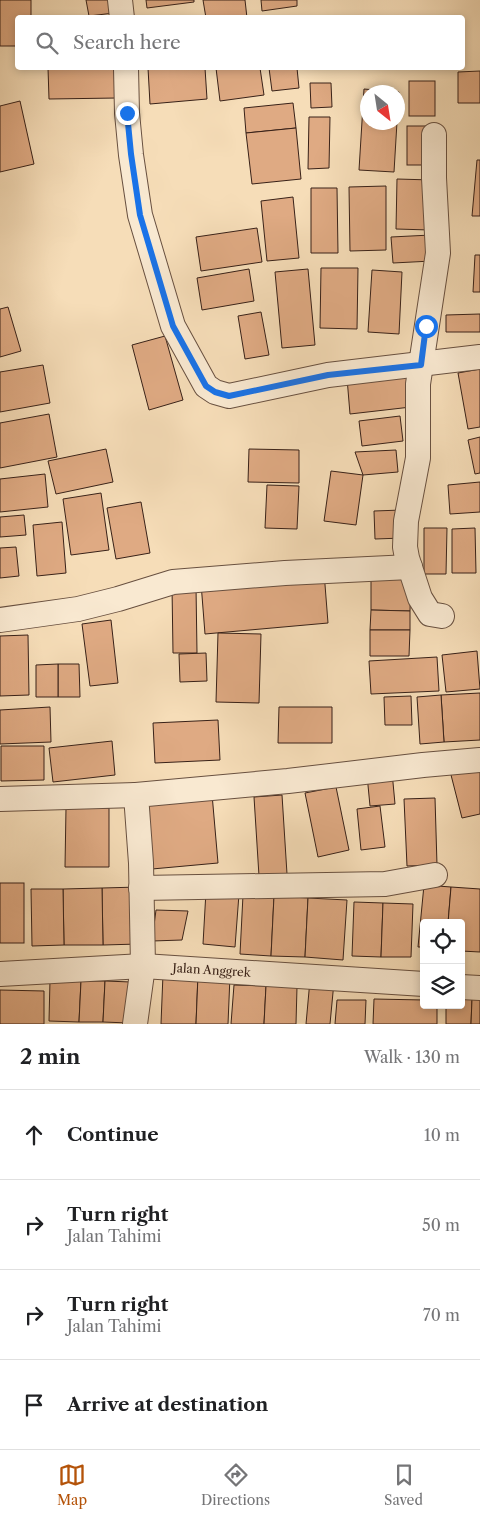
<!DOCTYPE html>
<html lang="en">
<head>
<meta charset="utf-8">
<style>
	:root { --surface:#fff; --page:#f6f6f6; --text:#202124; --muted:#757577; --line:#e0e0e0; --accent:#b45309 }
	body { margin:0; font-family:"Libre Caslon Text",serif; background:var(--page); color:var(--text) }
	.controls { position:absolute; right:15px; bottom:15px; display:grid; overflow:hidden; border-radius:5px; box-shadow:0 2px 8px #0003 }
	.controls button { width:45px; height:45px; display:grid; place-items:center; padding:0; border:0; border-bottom:1px solid var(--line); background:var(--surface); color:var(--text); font:25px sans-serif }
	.compass { position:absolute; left:360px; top:85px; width:45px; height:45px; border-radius:50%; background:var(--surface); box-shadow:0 2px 8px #0003; rotate:150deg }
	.stop { position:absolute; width:15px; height:15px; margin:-11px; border:4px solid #1a73e8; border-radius:50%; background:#fff }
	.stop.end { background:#1a73e8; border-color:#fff; box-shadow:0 1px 5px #0008 }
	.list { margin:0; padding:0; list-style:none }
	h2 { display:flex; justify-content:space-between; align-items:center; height:65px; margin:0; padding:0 20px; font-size:21px }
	h2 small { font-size:16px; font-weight:400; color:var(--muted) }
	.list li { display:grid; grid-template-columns:32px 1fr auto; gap:15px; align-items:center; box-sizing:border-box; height:90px; padding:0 20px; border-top:1px solid var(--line) }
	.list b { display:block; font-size:19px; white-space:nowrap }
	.list p { margin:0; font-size:16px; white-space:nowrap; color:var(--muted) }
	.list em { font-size:16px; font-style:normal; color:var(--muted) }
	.icon { flex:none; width:28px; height:28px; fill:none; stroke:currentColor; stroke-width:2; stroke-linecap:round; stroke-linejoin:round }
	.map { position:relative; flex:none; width:480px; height:1024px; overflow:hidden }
	.search { position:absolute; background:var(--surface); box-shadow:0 2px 8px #0003; left:15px; right:15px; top:15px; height:55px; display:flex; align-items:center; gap:12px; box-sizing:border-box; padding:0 18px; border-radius:5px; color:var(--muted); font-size:19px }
	.sheet { height:425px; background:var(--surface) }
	nav { display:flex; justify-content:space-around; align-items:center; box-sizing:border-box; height:70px; border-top:1px solid var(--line); background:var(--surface); font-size:14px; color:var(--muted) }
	nav a { display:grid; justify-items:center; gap:2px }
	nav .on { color:var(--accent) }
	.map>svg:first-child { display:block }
	.building { fill:#dfaa83; stroke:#382118 }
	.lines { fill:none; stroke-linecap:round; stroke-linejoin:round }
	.minor-casing { stroke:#685040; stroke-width:26 }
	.minor { stroke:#f9e9d1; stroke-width:24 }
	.route { stroke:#1a73e8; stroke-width:6 }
	.labels { text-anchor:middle; stroke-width:4; stroke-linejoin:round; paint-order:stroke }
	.street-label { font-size:12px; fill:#382118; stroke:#f9e9d1 }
</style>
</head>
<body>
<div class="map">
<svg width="480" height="1024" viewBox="0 0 480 1024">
	<rect width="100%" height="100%" fill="#f6ddb8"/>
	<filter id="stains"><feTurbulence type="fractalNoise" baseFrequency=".004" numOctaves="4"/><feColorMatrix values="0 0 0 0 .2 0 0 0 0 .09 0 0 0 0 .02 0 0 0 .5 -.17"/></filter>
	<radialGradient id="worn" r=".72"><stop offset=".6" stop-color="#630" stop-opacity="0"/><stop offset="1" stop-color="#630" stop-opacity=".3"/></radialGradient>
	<g class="building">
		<path d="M0,0H31V18H18V46H0Z"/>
		<path d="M86,0H113L114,13L89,16Z"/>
		<path d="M146,0H194V2L147,8Z"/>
		<path d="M203,0H245L247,18H206Z"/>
		<path d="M261,0H297V6L262,11Z"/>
		<path d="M48,68H117V98L49,99Z"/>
		<path d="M148,68H205L207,99L150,104Z"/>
		<path d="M216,68H260L264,95L220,101Z"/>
		<path d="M269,68H297L299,88L272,91Z"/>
		<path d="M480,71V103H458V72Z"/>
		<rect x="409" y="81" width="26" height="35"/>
		<path d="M310,83H331L332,107L311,108Z"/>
		<path d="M364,89L399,92L398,117V92H368V122H397L394,172L359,170Z"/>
		<path d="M20,101L34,164L0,172V106Z"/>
		<path d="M293,103L296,128L246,133L244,108Z"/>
		<path d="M309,117H330L329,168L308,169Z"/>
		<rect x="407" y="126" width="25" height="39"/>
		<path d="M296,128L301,179L252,184L246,133Z"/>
		<path d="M477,160H480V216H472Z"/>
		<path d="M397,179L432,180L430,230L396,229Z"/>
		<path d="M386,186V250L350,251L349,187Z"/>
		<path d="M311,188H337L338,253H311Z"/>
		<path d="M293,197L299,258L267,261L261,201Z"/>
		<path d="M257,228L262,262L201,271L196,237Z"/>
		<path d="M431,235L432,261L393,263L391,237Z"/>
		<path d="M475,255H480V292H473Z"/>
		<path d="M321,268H358L357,329L320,328Z"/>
		<path d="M249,269L254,301L202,310L197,278Z"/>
		<path d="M308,269L315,345L282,348L275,272Z"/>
		<path d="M372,270L402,272L399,334L368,332Z"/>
		<path d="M8,307L21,351L0,357V309Z"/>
		<path d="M261,312L269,355L245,359L238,316Z"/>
		<path d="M480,314V332H446V315Z"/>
		<path d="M165,336L183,400L149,410L132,345Z"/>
		<path d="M43,365L50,403L0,412V372Z"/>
		<path d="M480,369V427L468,429L458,373Z"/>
		<path d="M407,372L411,407L350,414L347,378Z"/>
		<path d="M49,414L57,457L0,468V423Z"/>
		<path d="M400,416L403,441L362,446L359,421Z"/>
		<path d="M480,437V473L475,474L468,440Z"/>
		<path d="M106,449L113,482L56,494L48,461Z"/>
		<path d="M249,449L299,450V483L248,482Z"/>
		<path d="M396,450L398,472L363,475L355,452Z"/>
		<path d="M331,471L363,475L356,525L324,521Z"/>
		<path d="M45,474L48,507L0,512V479Z"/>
		<path d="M480,482V512L450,514L448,485Z"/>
		<path d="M267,485L299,486L297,529L265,528Z"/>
		<path d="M101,493L109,550L71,555L63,499Z"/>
		<path d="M141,502L150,553L116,559L107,508Z"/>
		<path d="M402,510L403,538L375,539L374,511Z"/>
		<path d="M24,515L26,535L0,537V517Z"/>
		<path d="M62,522L66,573L37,576L33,525Z"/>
		<path d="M424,528H447L446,574H424Z"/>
		<path d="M475,528L476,573H452V529Z"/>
		<path d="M16,547L19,576L0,578V548Z"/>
		<path d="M371,571L411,572L410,611L371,610Z"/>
		<path d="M324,572L328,623L205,634L201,583Z"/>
		<path d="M172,587H196L197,653H173Z"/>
		<path d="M371,610L410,611V630H370Z"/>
		<path d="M111,620L118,683L90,686L82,624Z"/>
		<path d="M370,630H410L409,656H370Z"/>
		<path d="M218,633L261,634L259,703L216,702Z"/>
		<path d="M28,635L29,695L0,696V636Z"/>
		<path d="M477,651L480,689L446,692L442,655Z"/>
		<path d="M206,653L207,681L180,682L179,654Z"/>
		<path d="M437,657L439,691L371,694L369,661Z"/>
		<path d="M58,664H79L80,697H58Z"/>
		<path d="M58,664V697H36V665Z"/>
		<path d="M480,693V740L444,742L441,695Z"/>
		<path d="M441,695L444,742L420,744L417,697Z"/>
		<path d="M411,696L412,725H385L384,697Z"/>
		<path d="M50,707L51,742L0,744V710Z"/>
		<path d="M279,707H332V743H278Z"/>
		<path d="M218,720L220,760L155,763L153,723Z"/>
		<path d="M112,741L115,775L53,782L49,748Z"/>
		<path d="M1,746H44V780L1,781Z"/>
		<path d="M480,763V814L462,818L450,771Z"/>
		<path d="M392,772L395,804L370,806L367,775Z"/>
		<path d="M336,787L349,850L318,857L305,793Z"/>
		<path d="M212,794L218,863L152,869L146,800Z"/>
		<path d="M282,795L287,874L259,876L254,797Z"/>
		<path d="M435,798L437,865L407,866L404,799Z"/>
		<path d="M380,806L385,847L361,850L357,809Z"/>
		<path d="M66,808H109V867H65Z"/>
		<rect x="0" y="883" width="24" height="60"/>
		<path d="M424,885L451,887L448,923H424V947H418Z"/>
		<path d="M139,887V944L103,945L102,888Z"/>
		<path d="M451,887L480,889V952L461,951V923H448Z"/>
		<path d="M102,888L103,945H64L63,889Z"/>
		<path d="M31,889H63L64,945L32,946Z"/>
		<path d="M206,891L239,894L235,947L203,944Z"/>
		<path d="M243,895L274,896L271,956L240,954Z"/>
		<path d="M274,896L308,898L305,957L271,956Z"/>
		<path d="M308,898L347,900L343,960L305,957Z"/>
		<path d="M354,902L383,903L381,957L352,956Z"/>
		<path d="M383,903L413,904L411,957H381Z"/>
		<path d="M156,910L188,911L182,940L152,941Z"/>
		<path d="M163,974L198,975L196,1024H161Z"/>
		<path d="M198,975L230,976L228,1024H196Z"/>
		<path d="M50,980L81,981L79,1022L49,1021Z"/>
		<path d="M310,980L334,982L330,1024H306Z"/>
		<path d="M81,981H105L103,1022H79Z"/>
		<path d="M105,981L131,982L129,1023L103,1022Z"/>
		<path d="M234,985L266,986L264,1024H231Z"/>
		<path d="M266,986L297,987L296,1024H264Z"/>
		<path d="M0,990L44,991V1024H0Z"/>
		<path d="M374,999L424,1000V1005H437V1024H373Z"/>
		<path d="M461,999H472L471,1024H446V1005H461Z"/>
		<path d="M472,999H480V1024H471Z"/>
		<path d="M337,1000H366L365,1024H335Z"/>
	</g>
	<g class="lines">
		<g class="minor-casing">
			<g id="minor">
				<path d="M120,0L122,18"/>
				<path d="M126,68L127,113L131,155L140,215L173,326L206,386L215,392L229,396L328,375L480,357"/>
				<path d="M434,135V178L438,253L418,384V458L406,521L405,547L407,558L420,598L430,614L442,616"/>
				<path d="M0,620L78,609L118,599L173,582L285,573L410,567"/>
				<path d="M0,799L136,795"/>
				<path d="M141,888L385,884L435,875"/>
				<path id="s1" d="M0,974L143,966L424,984"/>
				<path d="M461,987L480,988"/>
				<path d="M135,1024L143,966L141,863L136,795L288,781L423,765L480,760"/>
			</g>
		</g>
		<use href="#minor" class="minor"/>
	</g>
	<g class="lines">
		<path class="route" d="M127,113L131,154L140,215L173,326L206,386L215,392L229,396L328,375L421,365L426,326"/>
	</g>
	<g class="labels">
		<g class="street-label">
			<text dy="4" stroke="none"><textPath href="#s1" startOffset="212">Jalan Anggrek</textPath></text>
		</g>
	</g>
	<rect width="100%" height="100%" filter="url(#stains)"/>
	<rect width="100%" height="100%" fill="url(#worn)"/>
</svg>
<div class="controls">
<button><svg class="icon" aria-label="locate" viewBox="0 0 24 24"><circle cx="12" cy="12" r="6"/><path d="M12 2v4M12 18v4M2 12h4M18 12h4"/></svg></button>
<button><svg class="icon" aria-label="layers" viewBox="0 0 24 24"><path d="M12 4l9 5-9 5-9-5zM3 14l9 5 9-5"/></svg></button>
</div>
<svg class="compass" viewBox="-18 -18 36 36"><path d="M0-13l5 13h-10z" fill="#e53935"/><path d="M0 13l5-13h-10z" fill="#757577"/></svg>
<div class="stop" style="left:426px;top:326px"></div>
<div class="stop end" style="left:127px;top:113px"></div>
<div class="search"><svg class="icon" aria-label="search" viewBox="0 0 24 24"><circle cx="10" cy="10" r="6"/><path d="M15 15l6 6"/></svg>Search here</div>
</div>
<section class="sheet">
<h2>2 min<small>Walk · 130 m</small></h2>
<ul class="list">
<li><svg class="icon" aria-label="ahead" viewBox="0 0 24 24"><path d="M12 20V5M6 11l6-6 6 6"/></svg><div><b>Continue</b></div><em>10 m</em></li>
<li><svg class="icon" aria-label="right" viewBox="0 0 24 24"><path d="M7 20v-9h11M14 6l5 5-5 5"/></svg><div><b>Turn right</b><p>Jalan Tahimi</p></div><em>50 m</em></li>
<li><svg class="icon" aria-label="right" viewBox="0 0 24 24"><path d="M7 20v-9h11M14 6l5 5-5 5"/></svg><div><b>Turn right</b><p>Jalan Tahimi</p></div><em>70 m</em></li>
<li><svg class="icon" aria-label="arrive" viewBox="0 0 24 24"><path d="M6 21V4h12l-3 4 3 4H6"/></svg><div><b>Arrive at destination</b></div></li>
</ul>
</section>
<nav>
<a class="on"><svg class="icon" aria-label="map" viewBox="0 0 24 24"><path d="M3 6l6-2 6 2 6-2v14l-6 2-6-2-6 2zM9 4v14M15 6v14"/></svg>Map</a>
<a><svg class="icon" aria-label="directions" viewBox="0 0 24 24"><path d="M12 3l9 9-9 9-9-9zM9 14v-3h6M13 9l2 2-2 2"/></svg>Directions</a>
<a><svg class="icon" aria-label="saved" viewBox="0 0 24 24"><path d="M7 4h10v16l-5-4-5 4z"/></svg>Saved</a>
</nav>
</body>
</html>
